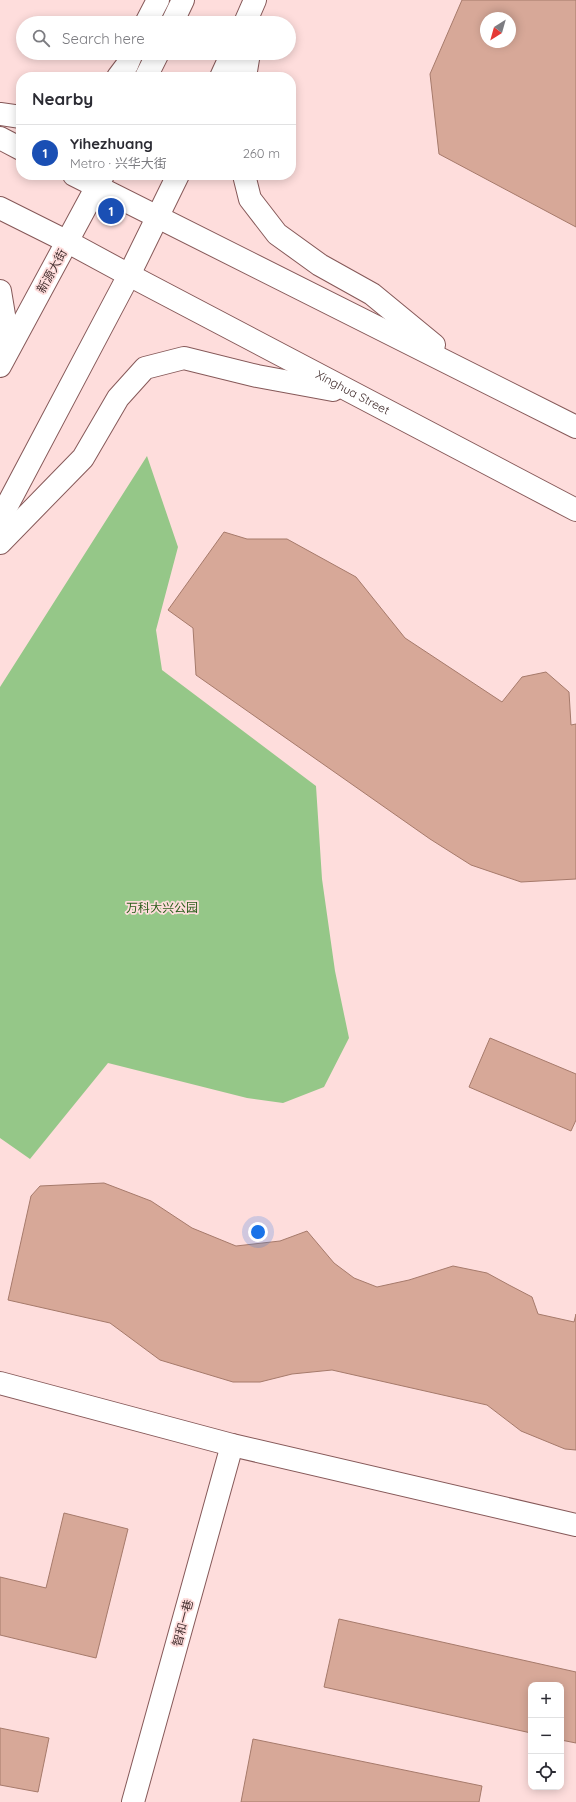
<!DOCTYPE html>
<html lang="en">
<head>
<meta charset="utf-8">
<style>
	:root { --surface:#fff; --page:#f2f2f3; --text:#2b2b33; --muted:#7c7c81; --line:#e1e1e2; --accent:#327b7f }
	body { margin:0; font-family:Quicksand,"Noto Sans SC",sans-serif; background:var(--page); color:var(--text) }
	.controls { position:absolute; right:12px; bottom:12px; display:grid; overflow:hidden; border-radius:8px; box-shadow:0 2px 10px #0003 }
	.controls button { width:36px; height:36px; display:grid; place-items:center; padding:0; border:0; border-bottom:1px solid var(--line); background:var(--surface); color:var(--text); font:20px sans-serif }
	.compass { position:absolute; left:480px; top:12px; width:36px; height:36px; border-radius:50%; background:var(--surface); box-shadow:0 2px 10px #0003; rotate:217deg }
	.you { position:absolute; left:258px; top:1232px; width:14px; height:14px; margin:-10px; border:3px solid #fff; border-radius:50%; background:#1a73e8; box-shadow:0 0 0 6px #1a73e833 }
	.badge { display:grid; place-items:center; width:26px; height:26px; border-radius:50%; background:var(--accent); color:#fff; font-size:13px; font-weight:700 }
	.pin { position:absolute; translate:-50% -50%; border:2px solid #fff; box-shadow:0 1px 4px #0006 }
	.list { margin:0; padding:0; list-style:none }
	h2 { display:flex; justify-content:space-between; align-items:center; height:52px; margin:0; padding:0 16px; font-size:17px }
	h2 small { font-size:13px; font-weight:400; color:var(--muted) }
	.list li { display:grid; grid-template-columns:26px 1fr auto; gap:12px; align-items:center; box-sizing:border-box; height:56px; padding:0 16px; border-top:1px solid var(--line) }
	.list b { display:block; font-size:15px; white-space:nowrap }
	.list p { margin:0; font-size:13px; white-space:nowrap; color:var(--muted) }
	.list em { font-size:13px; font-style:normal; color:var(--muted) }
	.icon { flex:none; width:22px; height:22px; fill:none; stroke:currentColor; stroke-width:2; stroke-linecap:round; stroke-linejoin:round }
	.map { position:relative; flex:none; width:576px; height:1802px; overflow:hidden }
	.search { position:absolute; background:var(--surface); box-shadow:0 2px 10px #0003; left:16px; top:16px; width:280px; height:44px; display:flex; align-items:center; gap:10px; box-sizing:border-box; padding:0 14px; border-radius:22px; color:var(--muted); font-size:15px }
	.panel { position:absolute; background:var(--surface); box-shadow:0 2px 10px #0003; left:16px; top:72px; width:280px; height:108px; border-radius:16px }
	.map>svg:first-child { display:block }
	.green { fill:#95c788 }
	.building { fill:#d7a898; stroke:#a67a6b; fill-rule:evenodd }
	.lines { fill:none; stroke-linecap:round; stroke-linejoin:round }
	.minor-casing { stroke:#865959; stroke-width:24 }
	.major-casing { stroke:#865959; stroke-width:24 }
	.minor { stroke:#fff; stroke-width:22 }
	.major { stroke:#fff; stroke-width:22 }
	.labels { text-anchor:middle; stroke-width:3.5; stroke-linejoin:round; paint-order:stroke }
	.street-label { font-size:12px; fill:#443030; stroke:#fedddc }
	.park-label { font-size:12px; fill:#285c19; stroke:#fedddc }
</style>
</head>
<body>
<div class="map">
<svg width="576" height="1802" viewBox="0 0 576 1802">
	<rect width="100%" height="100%" fill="#fedddc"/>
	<path class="green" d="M147,456L178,547L156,630L162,670L316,786L322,879L335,971L349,1038L324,1087L283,1103L247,1098L108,1063L30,1159L0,1138V687Z"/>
	<g class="building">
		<path d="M462,0H576V227L439,154L430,74ZM486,18H510V42H486Z"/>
		<path d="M224,532L247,539H287L356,577L405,638L502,702L522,677L546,672L569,692L571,725L576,724V879L521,882L471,865L430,839L196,675L193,628L168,610Z"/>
		<path d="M490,1038L576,1074V1120L571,1131L469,1087Z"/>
		<path d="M104,1183L151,1201L192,1228L236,1246L280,1241L307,1231L334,1263L354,1278L377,1287L409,1280L453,1266L487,1273L509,1285L532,1297L538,1314L574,1322L576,1314V1450L565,1449L521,1431L487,1405L332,1370L292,1374L260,1382H233L160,1360L110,1323L8,1300L31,1196L40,1186Z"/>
		<path d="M64,1513L128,1529L96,1658L0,1635V1577L46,1588Z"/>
		<path d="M339,1619L576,1672V1743L561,1740V1685H531V1733L324,1687Z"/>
		<path d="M0,1728L49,1738L38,1792L0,1785Z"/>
		<path d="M253,1739L482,1786L479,1802H241Z"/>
	</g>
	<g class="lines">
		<g class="minor-casing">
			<g id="minor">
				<path d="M0,1383L232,1445L576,1525"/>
				<path d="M133,1802L232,1445"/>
			</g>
		</g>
		<g class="major-casing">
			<g id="major">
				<path d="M146,23L158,0"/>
				<path d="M172,23L183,0"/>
				<path d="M245,23L255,0"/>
				<path d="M118,77L127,65L132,53"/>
				<path d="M146,77L158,53"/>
				<path d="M221,77L232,53"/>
				<path d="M245,77L249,53"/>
				<path d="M0,114L21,117"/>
				<path d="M0,138L21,149"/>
				<path d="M74,175L576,427"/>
				<path d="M244,175L250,199L277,234L320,265L372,294L434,345"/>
				<path id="s1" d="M0,208L68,242L129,275L576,510"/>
				<path d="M0,291L5,321L0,338"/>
				<path d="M0,366L103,175"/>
				<path d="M0,519L129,275L178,175"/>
				<path d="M0,543L83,458L118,398L145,368L184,358L257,376L333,390"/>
			</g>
		</g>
		<use href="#minor" class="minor"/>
		<use href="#major" class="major"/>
	</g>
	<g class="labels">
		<g class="street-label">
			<text transform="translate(52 271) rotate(-61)" y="4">新源大街</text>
			<text dy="4" stroke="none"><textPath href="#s1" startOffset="398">Xinghua Street</textPath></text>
			<text transform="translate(183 1623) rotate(-75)" y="4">智和一巷</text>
		</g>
		<g class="park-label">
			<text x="162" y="912">万科大兴公园</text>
		</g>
	</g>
</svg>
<div class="controls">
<button>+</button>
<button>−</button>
<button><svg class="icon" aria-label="locate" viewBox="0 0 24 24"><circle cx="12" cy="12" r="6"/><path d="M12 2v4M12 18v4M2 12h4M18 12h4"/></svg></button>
</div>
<svg class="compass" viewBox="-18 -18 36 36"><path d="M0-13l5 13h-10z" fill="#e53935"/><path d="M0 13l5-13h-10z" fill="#7c7c81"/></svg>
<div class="you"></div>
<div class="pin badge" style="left:111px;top:211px;background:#1a4fb4">1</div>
<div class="search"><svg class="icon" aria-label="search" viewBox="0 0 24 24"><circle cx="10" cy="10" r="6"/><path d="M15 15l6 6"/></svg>Search here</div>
<section class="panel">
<h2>Nearby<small></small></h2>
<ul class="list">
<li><span class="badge" style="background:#1a4fb4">1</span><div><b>Yihezhuang</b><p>Metro · 兴华大街</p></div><em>260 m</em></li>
</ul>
</section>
</div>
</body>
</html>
